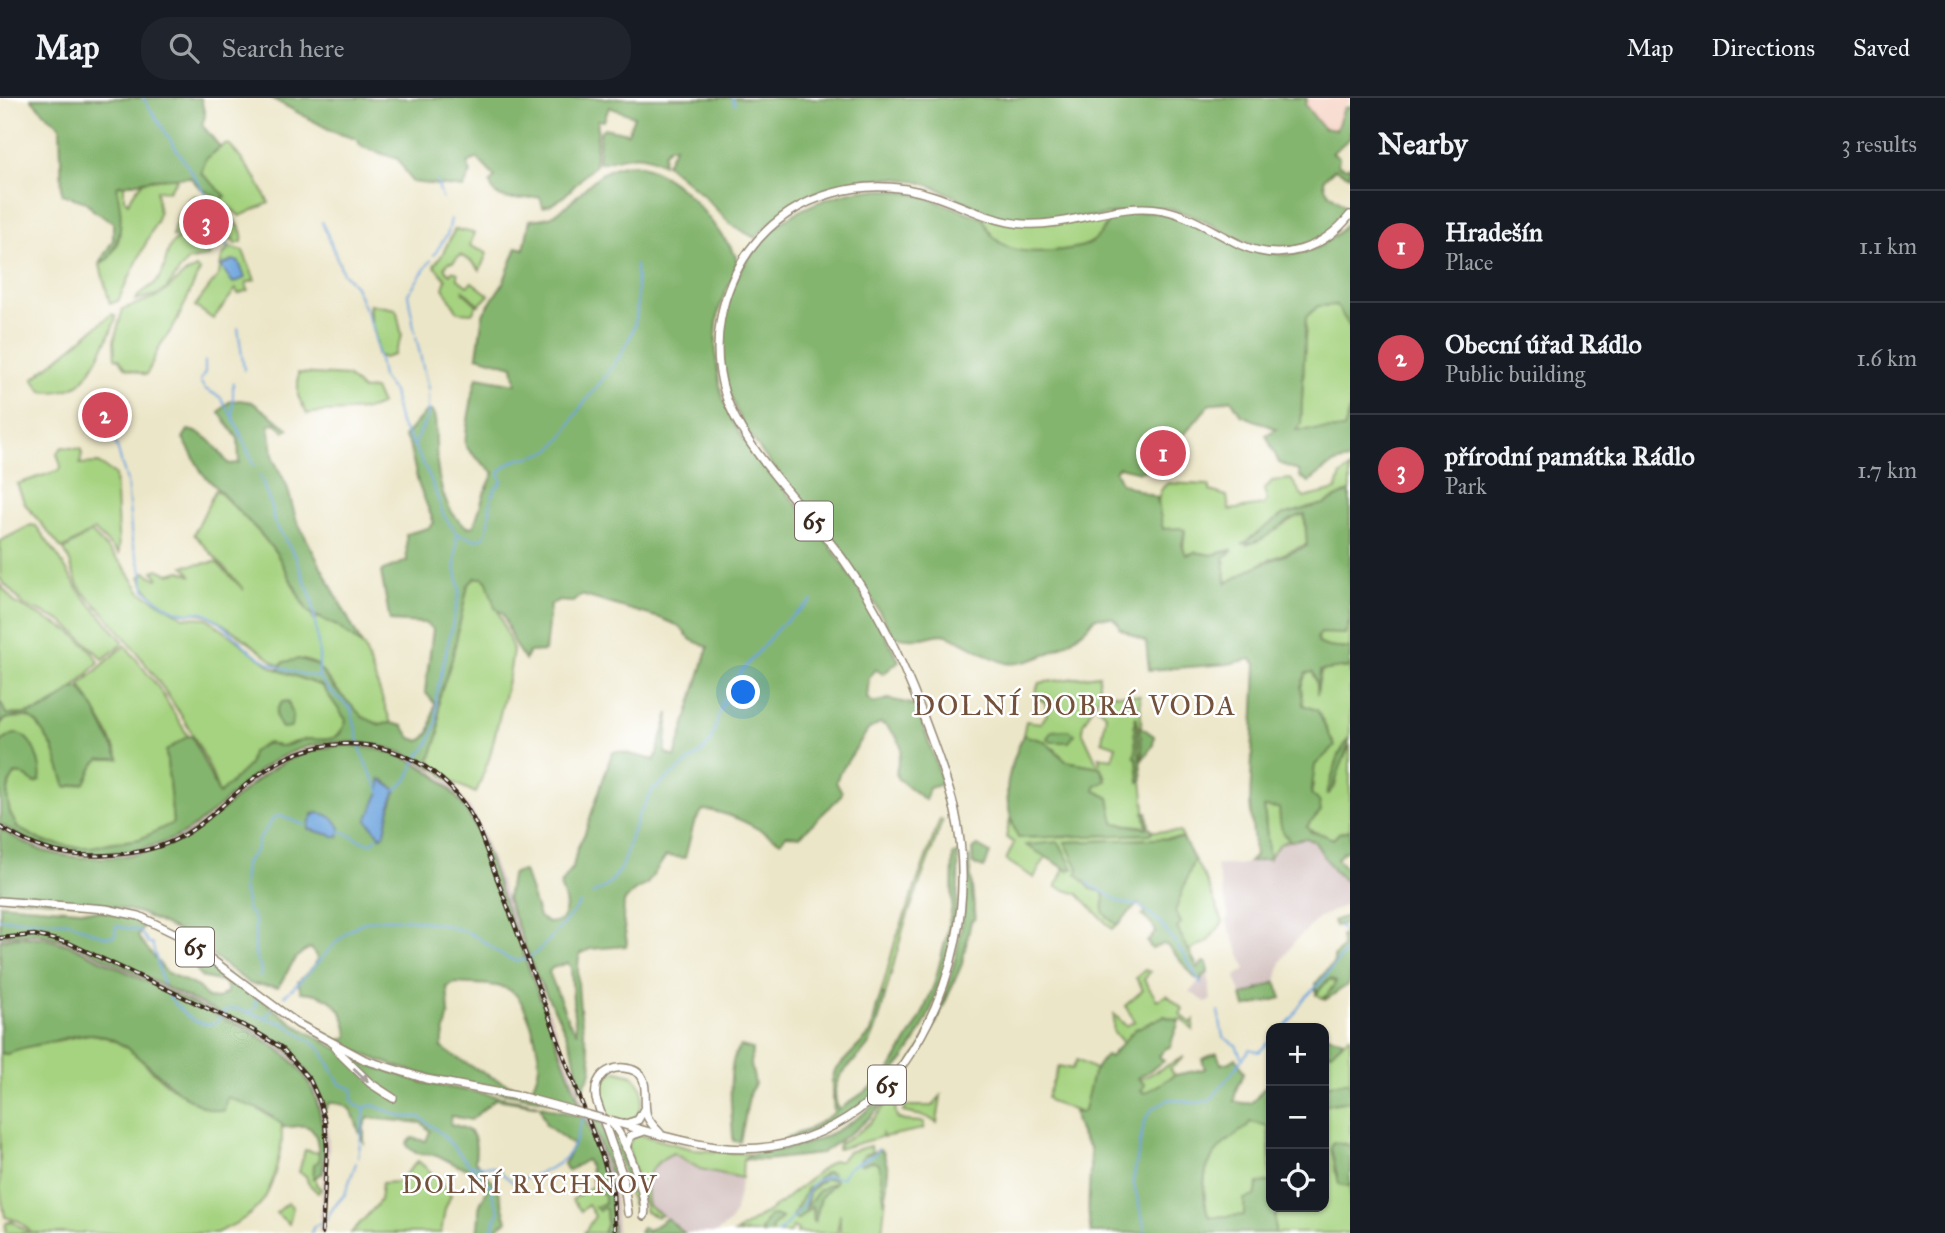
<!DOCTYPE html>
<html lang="en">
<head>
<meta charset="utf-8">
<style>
	:root { --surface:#171b24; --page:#20242c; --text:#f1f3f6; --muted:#9ea1a6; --line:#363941; --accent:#d1495b }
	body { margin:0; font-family:"IM FELL Great Primer",serif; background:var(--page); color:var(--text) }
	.controls { position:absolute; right:21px; bottom:21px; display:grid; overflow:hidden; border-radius:14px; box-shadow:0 2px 5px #0004 }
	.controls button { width:63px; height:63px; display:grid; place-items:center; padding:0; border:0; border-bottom:2px solid var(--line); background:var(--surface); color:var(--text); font:35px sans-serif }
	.you { position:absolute; left:744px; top:595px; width:24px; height:24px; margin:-18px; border:5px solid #fff; border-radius:50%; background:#1a73e8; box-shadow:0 0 0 10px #1a73e833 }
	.badge { display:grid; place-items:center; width:46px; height:46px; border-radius:50%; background:var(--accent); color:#fff; font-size:23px; font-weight:700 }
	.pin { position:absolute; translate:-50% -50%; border:4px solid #fff; box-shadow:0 2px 7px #0006 }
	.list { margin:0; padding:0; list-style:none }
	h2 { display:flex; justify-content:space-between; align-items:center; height:91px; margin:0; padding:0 28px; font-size:30px }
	h2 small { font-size:23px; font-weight:400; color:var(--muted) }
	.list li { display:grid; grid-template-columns:46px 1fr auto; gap:21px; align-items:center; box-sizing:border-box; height:112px; padding:0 28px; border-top:2px solid var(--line) }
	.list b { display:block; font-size:26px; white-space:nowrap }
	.list p { margin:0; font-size:23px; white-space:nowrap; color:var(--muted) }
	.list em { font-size:23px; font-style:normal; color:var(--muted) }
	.icon { flex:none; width:38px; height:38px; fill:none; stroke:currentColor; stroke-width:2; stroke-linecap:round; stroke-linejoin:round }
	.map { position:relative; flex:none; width:1350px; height:1135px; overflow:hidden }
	header { display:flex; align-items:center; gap:42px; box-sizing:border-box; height:98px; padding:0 35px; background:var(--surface); border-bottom:2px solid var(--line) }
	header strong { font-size:33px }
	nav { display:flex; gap:38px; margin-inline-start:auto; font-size:24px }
	.search { width:490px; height:63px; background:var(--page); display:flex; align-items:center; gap:18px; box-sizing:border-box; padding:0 24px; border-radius:28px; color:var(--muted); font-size:26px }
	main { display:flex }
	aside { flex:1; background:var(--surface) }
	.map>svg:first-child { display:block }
	.built { fill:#f6d2c3 }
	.industrial { fill:#d1bfbd }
	.green { fill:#a6d380; stroke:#707e4f; stroke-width:2; fill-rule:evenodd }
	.forest { fill:#84b56e; stroke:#607046; stroke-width:2; fill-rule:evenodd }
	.water { fill:#70a6de; stroke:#56687e; stroke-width:2 }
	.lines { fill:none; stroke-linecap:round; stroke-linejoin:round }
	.stream { stroke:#70a6de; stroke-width:2 }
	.primary-casing { stroke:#948873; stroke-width:10 }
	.primary { stroke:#fff; stroke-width:7 }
	.rail-casing { stroke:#3b2a1e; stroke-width:4.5 }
	.rail { stroke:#fff; stroke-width:2; stroke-dasharray:5; stroke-linecap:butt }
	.primary-bridge-casing { stroke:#948873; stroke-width:10; stroke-linecap:butt }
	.primary-bridge { stroke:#fff; stroke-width:7 }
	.oneway { fill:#a79f9a }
	.labels { text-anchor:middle; stroke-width:5; stroke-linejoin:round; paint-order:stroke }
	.shield { fill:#fff; stroke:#766a62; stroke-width:2 }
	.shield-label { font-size:23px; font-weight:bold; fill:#3b2a1e }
	.neighbourhood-label { font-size:26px; letter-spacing:2px; fill:#74513b; stroke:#fff }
	.quarter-label { font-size:28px; letter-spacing:2px; fill:#74513b; stroke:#fff }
</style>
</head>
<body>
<header>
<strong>Map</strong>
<div class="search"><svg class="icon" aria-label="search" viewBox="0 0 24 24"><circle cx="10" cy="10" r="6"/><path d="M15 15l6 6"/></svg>Search here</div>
<nav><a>Map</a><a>Directions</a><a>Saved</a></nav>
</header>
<main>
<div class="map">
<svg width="1350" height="1135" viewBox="0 0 1350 1135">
	<rect width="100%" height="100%" fill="#fff"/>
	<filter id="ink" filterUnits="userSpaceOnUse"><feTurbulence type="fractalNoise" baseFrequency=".0143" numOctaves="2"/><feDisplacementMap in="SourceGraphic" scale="14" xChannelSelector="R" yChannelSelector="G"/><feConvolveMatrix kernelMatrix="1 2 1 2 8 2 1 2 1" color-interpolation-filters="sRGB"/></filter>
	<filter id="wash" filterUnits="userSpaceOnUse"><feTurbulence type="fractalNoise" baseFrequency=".00686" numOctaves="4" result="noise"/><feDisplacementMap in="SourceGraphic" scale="28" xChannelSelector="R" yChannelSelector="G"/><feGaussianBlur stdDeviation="1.57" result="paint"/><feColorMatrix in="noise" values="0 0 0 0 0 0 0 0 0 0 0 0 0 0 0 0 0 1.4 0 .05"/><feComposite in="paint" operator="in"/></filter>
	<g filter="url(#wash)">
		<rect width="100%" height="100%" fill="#ece6c8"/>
		<path class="built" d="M1307,0H1350L1349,5H1345L1336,32L1323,30L1305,7Z"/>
		<g class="industrial">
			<path d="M344,643L384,648L416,660L451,686L471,711L481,732L605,1061L615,1094L617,1135H613L611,1095L601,1062L477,733L459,702L425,670L398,656L372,649L345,647L308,653L286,662L264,675L187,738L166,749L129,757L58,756L32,748L0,731V726L33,744L66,753L106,754L148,750L177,739L194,729L262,671L284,658L321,646Z"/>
			<path d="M1306,740L1314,743L1334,772L1350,787V805L1319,820L1294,844L1281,864L1276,884L1242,898L1235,879L1246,871L1226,822L1229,818L1216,767H1237L1269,761L1277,748L1284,743Z"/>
			<path d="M17,835L42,836L70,843L252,929L283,948L312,981L321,1002L327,1022L329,1050L324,1135H319L325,1050L323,1023L313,992L296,966L262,939L69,847L34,839L0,842V838Z"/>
			<path d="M1208,875L1211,903L1206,904L1190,894L1202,879Z"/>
			<path d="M673,1055L700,1071L742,1080L734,1117L730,1124L716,1135H684L648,1108L645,1090L652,1068Z"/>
		</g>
		<g class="green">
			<path d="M225,46L230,47L256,80L269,105L240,118L220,102L225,98L201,75L206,61Z"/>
			<path d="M173,79L177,82L168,93L156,92L159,115L156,124L118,203L110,206L100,167C132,141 116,121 117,88L124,87V101L128,105C133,96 137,90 144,83Z"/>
			<path d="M195,98C212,99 246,124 242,144L235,146L233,141L172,138C177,121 178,106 195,98Z"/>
			<path d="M1112,116C1107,125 1102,137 1094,143C1084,150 1073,150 1062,152C1029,156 995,157 983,120Z"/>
			<path d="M455,131L474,135L470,148L487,155L480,172L471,163L460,157L453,164H449L444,170L450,176L452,173L458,175V181L467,188L472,184L489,197L479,207L463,192V194L477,207L472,215L458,214L443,190L446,181L434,168L442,157Z"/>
			<path d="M182,139L195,147L206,144L210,153L209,158L187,163L166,191L156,197L135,202C141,192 155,189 161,178C168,165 164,145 182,139Z"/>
			<path d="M229,149L243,153L255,182L246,185L248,192L238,196L236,191L213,221L195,208L219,176L222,159Z"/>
			<path d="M196,170L200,173C193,185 188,200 181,214C176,225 171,233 164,242C156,252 153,266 146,277L126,270L119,261L115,260L114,243L123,211L161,197L183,177Z"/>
			<path d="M370,206L395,211L397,214L402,238L394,257L384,260L377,257C379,239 366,218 370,206Z"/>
			<path d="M1337,207L1350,229V312L1344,331L1296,332L1301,325L1306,219L1318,208Z"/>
			<path d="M112,216L116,218C113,233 91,277 79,286C70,293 53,295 42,293L33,281Z"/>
			<path d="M298,275L347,278L363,292L374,291L381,306C368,317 326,311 307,316L298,298Z"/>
			<path d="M62,349L80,351L82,355L80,366L98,365L115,376L119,456L94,432L62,451L25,406L17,386L60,372L61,368L57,356Z"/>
			<path d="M1350,370V393L1324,406L1283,417L1277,423L1249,441L1247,447C1268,439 1283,423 1304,415L1307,446L1264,464L1227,486L1224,465L1226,464L1223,459L1233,451L1211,457L1196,454L1186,457L1183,454L1185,432L1164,431L1162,428C1159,413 1153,395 1168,385L1207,387L1210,389V393L1227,398L1229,412L1264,407L1267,402L1264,392L1272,383L1291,381L1304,400L1336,392L1341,377Z"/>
			<path d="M216,391L260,435L277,456L303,507L310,514L314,523L318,519L337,528L364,549L391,625C348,633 331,565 303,562C294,561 284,566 278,567C256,550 235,532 211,519C202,513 194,516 185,515C167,512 146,495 140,479L145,474L157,481L158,479L153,473L158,471L169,476L181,473L192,478L184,468L216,464L244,492L194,436Z"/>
			<path d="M31,427L36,428L60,461L79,493L123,543L120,548L103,561L73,532L59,522L24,507L0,481V443Z"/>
			<path d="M91,434L123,467L141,494L184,519L207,520L272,569L322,588L346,622V626L336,639L320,645L295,644L280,649L267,645L263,647L249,667L219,697C204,637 128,537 85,496C73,485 73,465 64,452Z"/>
			<path d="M475,480H483L487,484L513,552L509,578L490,658L476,695C458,687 440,680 430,662L439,635V600L452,561L468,487Z"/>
			<path d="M0,487L15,505L70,533L89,550L99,564C74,591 46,621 6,616L0,603Z"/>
			<path d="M1350,521V551L1328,549L1318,545L1317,540L1321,535L1345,536Z"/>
			<path d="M125,547L158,589L188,638L166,653L173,725C162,731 150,738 139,741C130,743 121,743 112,744C104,745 98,749 91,749C62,751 16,744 8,711C6,699 8,684 16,675L21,676L35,685L34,653L29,643L12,637L0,645V626L8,620L29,619L37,625L53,650L67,689L85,685L94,667L100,661L119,660L106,631L80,587Z"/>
			<path d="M1350,569V638L1339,657L1327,695L1335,689L1338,673L1350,647V732L1339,735L1333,742L1308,731L1307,727L1320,713L1319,703L1311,696L1313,687L1302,688L1315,667L1334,647L1317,612L1310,610L1287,617L1303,607L1301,589L1306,575L1313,574L1318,587L1322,571Z"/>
			<path d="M1099,577V598L1083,626V635L1097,665H1100L1099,659L1112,661L1116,648L1102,643L1106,616L1098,610L1105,595L1140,598C1140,612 1145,658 1140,666L1137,619L1134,630L1139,684L1142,682L1147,729L1113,725L1109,700L1094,692V690L1106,679L1100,669L1066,663L1055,651L1023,637L1026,623L1041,625L1047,616L1045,604L1034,598L1039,585Z"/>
			<path d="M1264,708L1280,710L1284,737L1291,743C1279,743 1275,751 1269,761Z"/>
			<path d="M940,721L943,722L942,724L904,828L885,898L881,896L895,844Z"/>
			<path d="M1010,721L1019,740L1150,736L1153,733L1180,734L1183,740L1065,744L1102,794C1110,814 1091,807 1117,827L1112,831L1078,796L1056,789L1064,770L1068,772L1060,759L1027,748L1046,758L1034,780L1006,762L1014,745L1006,739Z"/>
			<path d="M1194,761L1206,782L1223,824L1207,844L1188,853L1177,830L1180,822L1175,814V808Z"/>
			<path d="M1145,872L1150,874L1144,882L1157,902L1167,897L1183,911L1180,916L1191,925L1194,922L1193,932L1182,921L1175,922L1165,918L1130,936L1124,946L1113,933L1114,916L1126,928L1135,923L1125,908L1143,892L1136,880Z"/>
			<path d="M1331,881L1336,886L1324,901L1316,896L1327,883Z"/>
			<path d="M90,936C135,941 150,981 185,997C198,1003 215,997 229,999C249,1003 265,1016 282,1026C281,1034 283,1041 281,1048C271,1099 264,1114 216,1135H32L19,1123L5,1119L0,1091V955L8,956L13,952Z"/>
			<path d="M1350,938V983L1324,987V954H1331Z"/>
			<path d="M1184,959L1170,971L1175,977L1145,995L1141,993L1139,982Z"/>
			<path d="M1077,962L1095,971L1084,1012L1081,1015L1050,1003L1047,999L1059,968L1072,971Z"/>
			<path d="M617,973L632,977C646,988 644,1002 638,1017L629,1023L604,1017C599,998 594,980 617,973Z"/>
			<path d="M894,993L903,1002L897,1003C890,1028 907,1022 924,1024L923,1031L883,1039L882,1036L881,1039L838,1051L839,1046C861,1035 882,1016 894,993Z"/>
			<path d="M941,998L937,1025L927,1019L903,1014L906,1008H932Z"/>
			<path d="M1350,1003V1048L1344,1045L1334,1057L1335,1073L1344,1087L1350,1088V1135H1275V1119L1279,1109H1324V1007Z"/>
			<path d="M1254,1023L1261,1027L1268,1028L1271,1085H1258L1255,1098C1246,1103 1243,1105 1245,1117L1238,1119L1208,1118C1197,1065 1211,1056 1249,1024Z"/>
			<path d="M640,1037L696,1052L751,1056L743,1061L742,1080L700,1071L673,1055C648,1067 643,1082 648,1108L662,1117L657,1119L646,1114L628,1049L632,1040Z"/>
			<path d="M870,1048L872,1054L864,1057L860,1066L873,1063L879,1067L881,1072L885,1107L882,1135H840V1116L837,1135H797L798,1132L793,1129L790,1135H773L772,1129L766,1123L760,1135H735L782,1104L828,1066L833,1063H840L848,1054ZM831,1075L809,1094L806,1111L813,1101L835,1083L821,1099L815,1125L812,1108L798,1120L796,1111L801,1106L806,1091Z"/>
			<path d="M305,1052L319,1055V1063L313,1080L316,1079V1086L321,1091L318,1095L308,1085L306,1078L299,1074Z"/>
			<path d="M418,1063L440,1082L451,1097L445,1111L441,1135H351L376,1108L380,1102L382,1085L398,1084Z"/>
			<path d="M633,1076L641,1101L632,1106L625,1079L633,1081Z"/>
			<path d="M593,1088L605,1098L606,1103L601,1108L606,1111L607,1125L603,1135H584L595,1118L588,1107L581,1113L572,1102Z"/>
			<path d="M288,1105L293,1109L289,1126L276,1115Z"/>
			<path d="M12,1123L29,1135H5L6,1125Z"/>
		</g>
		<g class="forest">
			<path d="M31,0H201L205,18L202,27L220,49L206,61L201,75L226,98L220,102L199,89L190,79L152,81L124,87L121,86L117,88V92C123,119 123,137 108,161L100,164L113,142V124L94,113L86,104L62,96L60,28C48,16 42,15 31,0Z"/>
			<path d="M271,0H1307L1305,7L1323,30L1336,32L1344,10L1350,9V40L1332,55L1339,59L1338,67L1346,70L1350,68V78L1335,71L1324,81C1323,98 1342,102 1350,112C1340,127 1326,138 1309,145C1257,166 1231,130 1186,116C1179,114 1172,110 1165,110C1155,109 1144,112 1133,113C1101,116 1053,126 1022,123C987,119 965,102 934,89C871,65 799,93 755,140L730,126L704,98L666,66L675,48L669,49L664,55L663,66C636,50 624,61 598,65L600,34L604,30L628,35L634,18L609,9L604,23L598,22L595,68C577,81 566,104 543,109L540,99C522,100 495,108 490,85L495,79L477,60L467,65L471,75L463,90L412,84L398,61L362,49L356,41L334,34Z"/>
			<path d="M634,66C673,74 701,108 722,138C727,144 735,153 736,160C739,174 725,192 721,205C713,233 715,272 723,300C740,353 789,393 822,437C852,477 875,518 899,563L883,576L875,571L869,580L867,600L873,605L889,601L916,607L943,686L929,690L925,702L897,680C892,663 911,655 894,636C889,631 887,627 880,625L868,632L839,676L836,684L842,694L841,698L800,738L786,737L781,744C758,731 730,713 703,712L694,725L685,760L666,758L647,786L635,792L624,804L623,821L627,845L626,848L590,851L580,856C575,871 580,915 583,932C588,957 601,969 580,992L573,953L560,922L537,879L507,801L511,778L514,775L524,773L539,819L549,825L560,823C570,811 565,801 560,788L573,769L577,751L585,735L612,655L617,653L655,662L669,615L665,655L675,659L708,549L691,542L679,528L663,521L581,497L573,504L557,503L550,507L545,553L529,554L525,562L514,546L503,516L495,510L487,484L483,480H475L468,487L452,561L439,600V635L430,662L434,671C380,637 313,632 260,672C234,693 211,719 182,736C146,756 87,760 48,749C31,745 15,735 0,726V645C4,642 10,637 15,636C33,635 43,670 40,683L35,685L21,676L16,675L9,686L7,699L10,715L18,730L42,743L74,749H90L140,741L173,725L166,653L188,638H192L219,696L249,667L252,654C257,652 261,647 266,646C271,644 276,649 282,648C291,647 299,642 308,641C325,641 341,646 346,622L322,588L278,572L284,564L299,561L316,566L333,589L363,619L380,627L391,625L403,628L411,640L420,643C435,635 430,621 435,606L425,594L433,531L424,525L390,523L381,474L383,472L407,463L406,436L428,430L434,425L418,385L409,345L404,339L426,313H431L434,317C437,327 435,335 436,344C436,372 441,413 467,429L474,428L484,396L494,375C486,367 472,358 466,348C463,343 474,288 477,279L516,286L513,268L477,258L483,216L503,185L517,149L524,151L530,122C537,121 546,121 552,118C584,100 593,67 634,66ZM568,865L571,870L574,918L577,935L569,924L549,874L552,870Z"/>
			<path d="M860,92H894L922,98L983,120C995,157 1029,156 1062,152C1073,150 1084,150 1093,143C1102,137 1107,125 1112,116C1134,114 1156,112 1177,119C1244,141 1290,189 1350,123V229L1336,207L1318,208L1306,219L1301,325L1296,332L1344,331L1350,312V362C1328,364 1325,372 1309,384L1300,379L1299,373L1279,365L1266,337L1277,331L1241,317L1231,301L1209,307L1158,368L1140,374L1119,369L1115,373L1121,385L1157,400L1163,431L1180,430L1185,432L1182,447L1186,457L1196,454L1211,457L1233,453L1224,459L1226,485L1259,467L1307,448L1305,416C1282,421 1267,446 1243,446L1282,417L1324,406L1350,393V521L1345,536L1321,535L1317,540L1318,545L1328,549L1350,551V569L1320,573L1317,597V587L1313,574L1306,575L1301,589L1303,607L1317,612L1335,648L1315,667L1311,696L1319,703L1321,713L1307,728L1311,734L1322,736L1333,741L1339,735L1350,732V751L1342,755L1337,761L1350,774V787L1334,773L1314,743L1306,740L1291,743C1279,733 1280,724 1279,710L1264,709L1269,761L1249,764L1255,758L1250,705L1256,566L1251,561L1228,566L1149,572L1146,544L1119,530V526L1113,520L1095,519C1084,540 1030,570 1006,565C990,561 965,543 947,537C938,534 928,540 920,540C911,541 901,539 893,538C873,501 852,467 827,434C782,375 719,324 722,243C723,218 729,194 741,172C768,123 808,103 860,92Z"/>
			<path d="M239,302L252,304L289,331L284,334L276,325L269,327L274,362L287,388L296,421L362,547L337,528L308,514L277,456L260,435L202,375L183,340L188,332C212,337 215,350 229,366L239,365L238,341L219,314L229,304Z"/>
			<path d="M80,589L95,612L119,661H100L94,667L85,685L66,689L53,650L37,625L29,619H16L5,621L0,626V603L6,616C25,618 41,615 56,604C65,597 69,591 80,589Z"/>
			<path d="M288,603L293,617L291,629L282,630C276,621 273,614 282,604Z"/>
			<path d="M1136,618L1142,682L1139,684L1137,661L1134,658L1136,653L1134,630Z"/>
			<path d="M1140,628L1154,638L1153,647L1143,661Z"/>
			<path d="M1068,632L1075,636L1069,644H1051L1047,640L1052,633Z"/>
			<path d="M1023,637L1044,643L1066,663L1100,669L1106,683L1096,688L1094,692L1109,700L1114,725L1147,730L1144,714H1147L1149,728L1153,733L1150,736L1018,740C1000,696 1006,680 1023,637Z"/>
			<path d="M1350,638C1350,646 1333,690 1329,696L1327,695L1339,657Z"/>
			<path d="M345,647C386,649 426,663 453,695C481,726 492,772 506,810C531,876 556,943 581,1009C498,993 413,982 336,944L348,939C346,909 329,895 301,894L298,884L315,867L317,860L311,850C293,856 289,874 278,889L250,886L182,835L140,815L106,807L0,799V731C14,739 28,748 43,753C89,766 155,760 194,734C252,694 266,655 345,647ZM384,682L396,692L390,711L379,698ZM319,715L329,718L338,739L309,731L313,716ZM455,885C471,887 496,885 510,892C527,902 539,948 539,967C538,975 534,986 530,993C508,990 460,963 441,949L449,915L447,889Z"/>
			<path d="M1183,740L1194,761L1175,814L1181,825L1177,830L1198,870L1203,864L1207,865L1208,875L1202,879L1201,883L1194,879L1168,848L1163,846L1152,851L1147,844L1156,834L1152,826L1142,818L1146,814L1138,806L1117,827C1091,807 1110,814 1103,794L1091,791L1077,776L1079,772L1065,744Z"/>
			<path d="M1059,744L1073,771H1066L1026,747Z"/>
			<path d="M978,748L990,755L984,770L973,766L972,752Z"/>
			<path d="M958,755C962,857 926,976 830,1027C817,1034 803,1037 789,1042L787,1039L808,1032L834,1015L832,983L835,972L871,935L877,908L881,896L885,898C881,913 878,932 869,946C854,970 826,974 838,1012L885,980L921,919L935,884L947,836L952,808L953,756Z"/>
			<path d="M966,759H969L975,820L971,823L962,866L936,925L924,948L890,1000L859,1029L820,1056L766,1062L743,1061C754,1054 765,1054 778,1052C798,1049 817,1043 834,1034C932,984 967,861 966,759Z"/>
			<path d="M0,806L106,814L146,824L138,839L166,874L198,889L208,900L218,901L227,894V888L223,884L201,879L179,841L297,928L363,965L425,985L523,1003L585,1020L609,1087L613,1133L611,1135H603L607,1125L606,1111L602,1110L599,1113L595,1109L605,1105V1098L593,1088L590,1068L586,1062L568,1073L564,1066L573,1047L546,1027L540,1008L495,1001L471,1022L451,1018L450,1026C475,1031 478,1039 475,1063L498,1090L507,1123L498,1129L499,1135H477C479,1126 479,1121 479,1112C479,1104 486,1098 487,1090L470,1071L458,1068L437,1057L416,1055L408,1049L407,1045L412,1040L426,1043L430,1033L422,1025L368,1020L364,1028V1044C352,1024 359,1004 329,1005L325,1012C316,983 299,959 274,941L70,843L34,835L0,838Z"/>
			<path d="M1350,817V882L1346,888L1325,902L1324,901L1336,884L1331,881L1327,883L1316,896V885L1334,864V859L1343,849L1341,838L1347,831L1346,825L1335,828L1333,823Z"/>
			<path d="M17,839L42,840L69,847C109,865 149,885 189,904C278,946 330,962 323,1075L313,1080L314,1066L319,1063C318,1051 319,1031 305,1028C298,1027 289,1030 282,1029V1026L263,1013L227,999L224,1013C175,1013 140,939 92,936C78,935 63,941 49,944C39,947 15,950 8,956L0,955V842Z"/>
			<path d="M1276,884L1282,900L1245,909L1242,898Z"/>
			<path d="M1164,918L1179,923C1177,932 1172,938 1171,948L1165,951L1159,958L1164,963L1138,980L1145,987L1141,993L1145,995L1175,977L1205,971L1202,961L1217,955L1221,966L1230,964L1236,960L1244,974L1236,992L1234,1003C1256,1009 1252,1003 1265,989H1271V1061L1268,1028L1250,1024L1247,1029C1210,1052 1196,1073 1208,1118L1212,1119L1244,1117V1101L1255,1098L1258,1085L1271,1084V1109H1279L1275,1119V1135H1091C1085,1107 1092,1077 1090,1049C1081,1041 1075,1026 1074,1014L1081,1015L1084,1012L1093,975L1106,957L1110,959L1135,931Z"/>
			<path d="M1324,937L1344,942L1331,955L1324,954Z"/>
			<path d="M741,948L752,951L751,967L755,986L750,994L740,1044L733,1043V1038C732,1017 725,961 741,948Z"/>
			<path d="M1350,983V1003L1324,1007V987Z"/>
			<path d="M591,1022L601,1025L617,1075L613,1077L609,1073Z"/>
			<path d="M608,1031L617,1033L633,1076L630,1085L625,1079Z"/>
			<path d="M1333,1044L1350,1048V1088L1339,1086L1331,1050Z"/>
			<path d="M880,1052L883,1054L888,1071L885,1107L879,1067L873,1063L860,1067L859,1064L864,1057Z"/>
			<path d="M826,1074L831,1075L834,1081H821C813,1089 805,1098 806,1110L819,1092L836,1083L821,1099L815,1124H813L814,1111L812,1108L797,1122L793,1118C800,1100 810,1086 826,1074Z"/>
			<path d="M774,1117L782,1120L771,1130L773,1135H760L769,1118Z"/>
			<path d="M667,1120L684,1135H639L642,1129L649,1132Z"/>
		</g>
		<g class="water">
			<path d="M233,162L239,164L245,180L233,185L221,168Z"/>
			<path d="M380,681L396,692L391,705L385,734L381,739L367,722L380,694Z"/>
			<path d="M317,715C328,716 335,720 340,730L338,739L308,731L311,720Z"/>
		</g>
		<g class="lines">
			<g class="stream">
				<path d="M143,0L205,95"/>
				<path d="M732,0L735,6"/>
				<path d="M437,84L442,100"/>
				<path d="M206,97L227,149"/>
				<path d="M322,124L343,175L355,188L373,230L382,279L393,294L400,326L413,346"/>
				<path d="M434,157L448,135L451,121"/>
				<path d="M238,230L244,272"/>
				<path d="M415,235L408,196L431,162"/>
				<path d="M416,239L428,291"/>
				<path d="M201,282L205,274V263"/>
				<path d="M201,285L205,291L220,299L233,319"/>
				<path d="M233,285V319L254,367"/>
				<path d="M107,328L115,343L127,383L132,444L142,473L145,492C157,501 171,514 187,515C192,516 198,513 203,514C214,517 237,540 245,548C264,566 294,576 319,579"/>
				<path d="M260,378L273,412V422L295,458L312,501L319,555V579L328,591L351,611L363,660L381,695"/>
				<path d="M457,436L477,442L485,438C494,421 484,397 502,384L499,375C516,354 532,364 551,351C566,340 569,326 579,312C599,284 629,255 636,221C639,204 636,184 636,167"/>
				<path d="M396,692L408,681L416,662L429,645L437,624L436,599L460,492L455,468L457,436L444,418L430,379L414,348L428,317V296"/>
				<path d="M338,733C351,734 359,746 372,745L377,740"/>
				<path d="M1088,785L1122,805L1140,808L1159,823L1186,860L1201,886"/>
				<path d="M593,796L607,788L620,773L638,718L653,692L704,652L711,644L721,609L736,580L781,527L812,503"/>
				<path d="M0,821L71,824C78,829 99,837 108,839L115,838L116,828C132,833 139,827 148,845H152L163,886"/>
				<path d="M1339,828L1349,840L1350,848"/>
				<path d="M260,879L261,870L255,858V822L247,811L243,789L245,765L256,752L258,743L275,718H280L305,727"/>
				<path d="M168,897C181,914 192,928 215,926L224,914L234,910L285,926L320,950L340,986L353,991L352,1002L356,1007L363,1010L372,1007L403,1019H420L442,1036L483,1082L492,1088V1096L499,1114L490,1135"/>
				<path d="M284,898C308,880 339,834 362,825C389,815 452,825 477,839C491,847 508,867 524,862C539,858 570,818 580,805"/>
				<path d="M1218,913L1223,939L1236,947L1241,959"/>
				<path d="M249,914L256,909V901"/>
				<path d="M263,920L272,912"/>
				<path d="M1283,930L1293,919L1303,902L1321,884L1350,848"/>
				<path d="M358,1059L365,1010"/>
				<path d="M470,1067L494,1069L514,1085C539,1073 562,1073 575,1044C579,1036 578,1025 585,1019"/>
				<path d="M311,1135L314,1128L325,1123L333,1110L345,1096L356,1065"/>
				<path d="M778,1135L802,1110L810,1089L816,1083L828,1078L842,1080L848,1070L875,1056L878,1051"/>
				<path d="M1146,1135L1133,1083L1143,1030L1147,1018L1152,1011L1170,1001L1197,1005L1211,1002L1250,951L1259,954L1271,942"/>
			</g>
		</g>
	</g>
	<g filter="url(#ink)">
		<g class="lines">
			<g class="primary-casing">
				<g id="primary">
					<path d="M0,803L106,811L139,818L180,838L298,926L365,962L426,981L523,999L582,1015"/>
					<path d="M335,948L338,954L370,985L393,1000"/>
					<path d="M607,1022C643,1032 679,1044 716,1049C790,1059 862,1025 904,965C954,893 974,800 955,713C947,680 934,647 922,615C902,562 878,511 845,464C809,413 744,354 725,296C710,248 720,194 749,153C792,94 867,76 934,98C964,108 992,124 1024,126C1072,129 1116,103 1164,112C1192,118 1215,135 1241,147C1282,165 1323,151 1350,117"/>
					<path d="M610,1024C624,1034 649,1101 644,1118"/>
					<path d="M625,1026L638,1022L644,1011"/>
					<path d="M626,1050L630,1038L642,1034"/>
					<path d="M628,1115L623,1079L596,1001C595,994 595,987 600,980C605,973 614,969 624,970C655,973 641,1000 647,1018C650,1025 655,1030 660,1035"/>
				</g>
			</g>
			<use href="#primary" class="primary"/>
			<g class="rail-casing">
				<g id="rail">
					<path d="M0,729C14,737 27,745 43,750C77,762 135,759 168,745C208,729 234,691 270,669C345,621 444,651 479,733L603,1061L613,1095L615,1135"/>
					<path d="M0,840L34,837L69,845L251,931L282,950L310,982L319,1002L325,1023L327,1050L322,1135"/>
				</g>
			</g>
			<use href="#rail" class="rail"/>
			<g class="primary-bridge-casing">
				<path id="primary-bridge" d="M582,1015L607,1022"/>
			</g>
			<use href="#primary-bridge" class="primary-bridge"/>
		</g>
		<defs><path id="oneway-solid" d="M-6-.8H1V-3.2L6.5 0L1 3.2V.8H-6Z" transform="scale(1.75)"/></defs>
		<use class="oneway" href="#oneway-solid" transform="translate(361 977) rotate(44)"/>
	</g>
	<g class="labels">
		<g class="shield">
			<rect x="795" y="403.5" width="38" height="39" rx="5"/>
			<rect x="176" y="829.5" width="38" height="39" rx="5"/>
			<rect x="868" y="967.5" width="38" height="39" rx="5"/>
		</g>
		<g class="shield-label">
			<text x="814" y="431">65</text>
			<text x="195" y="857">65</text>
			<text x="887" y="995">65</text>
		</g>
		<g class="neighbourhood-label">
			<text x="530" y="1095">DOLNÍ RYCHNOV</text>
		</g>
		<g class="quarter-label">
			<text x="1075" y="617">DOLNÍ DOBRÁ VODA</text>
		</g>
	</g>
</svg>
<div class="controls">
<button>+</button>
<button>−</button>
<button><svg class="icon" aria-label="locate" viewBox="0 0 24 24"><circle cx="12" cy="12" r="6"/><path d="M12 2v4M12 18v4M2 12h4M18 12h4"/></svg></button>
</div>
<div class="you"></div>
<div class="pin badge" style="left:1163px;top:355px">1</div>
<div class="pin badge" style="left:105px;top:317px">2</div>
<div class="pin badge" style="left:206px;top:124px">3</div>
</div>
<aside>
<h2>Nearby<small>3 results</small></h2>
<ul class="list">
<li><span class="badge">1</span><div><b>Hradešín</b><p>Place</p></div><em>1.1 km</em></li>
<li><span class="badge">2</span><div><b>Obecní úřad Rádlo</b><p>Public building</p></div><em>1.6 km</em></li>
<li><span class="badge">3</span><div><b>přírodní památka Rádlo</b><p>Park</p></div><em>1.7 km</em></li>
</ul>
</aside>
</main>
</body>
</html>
